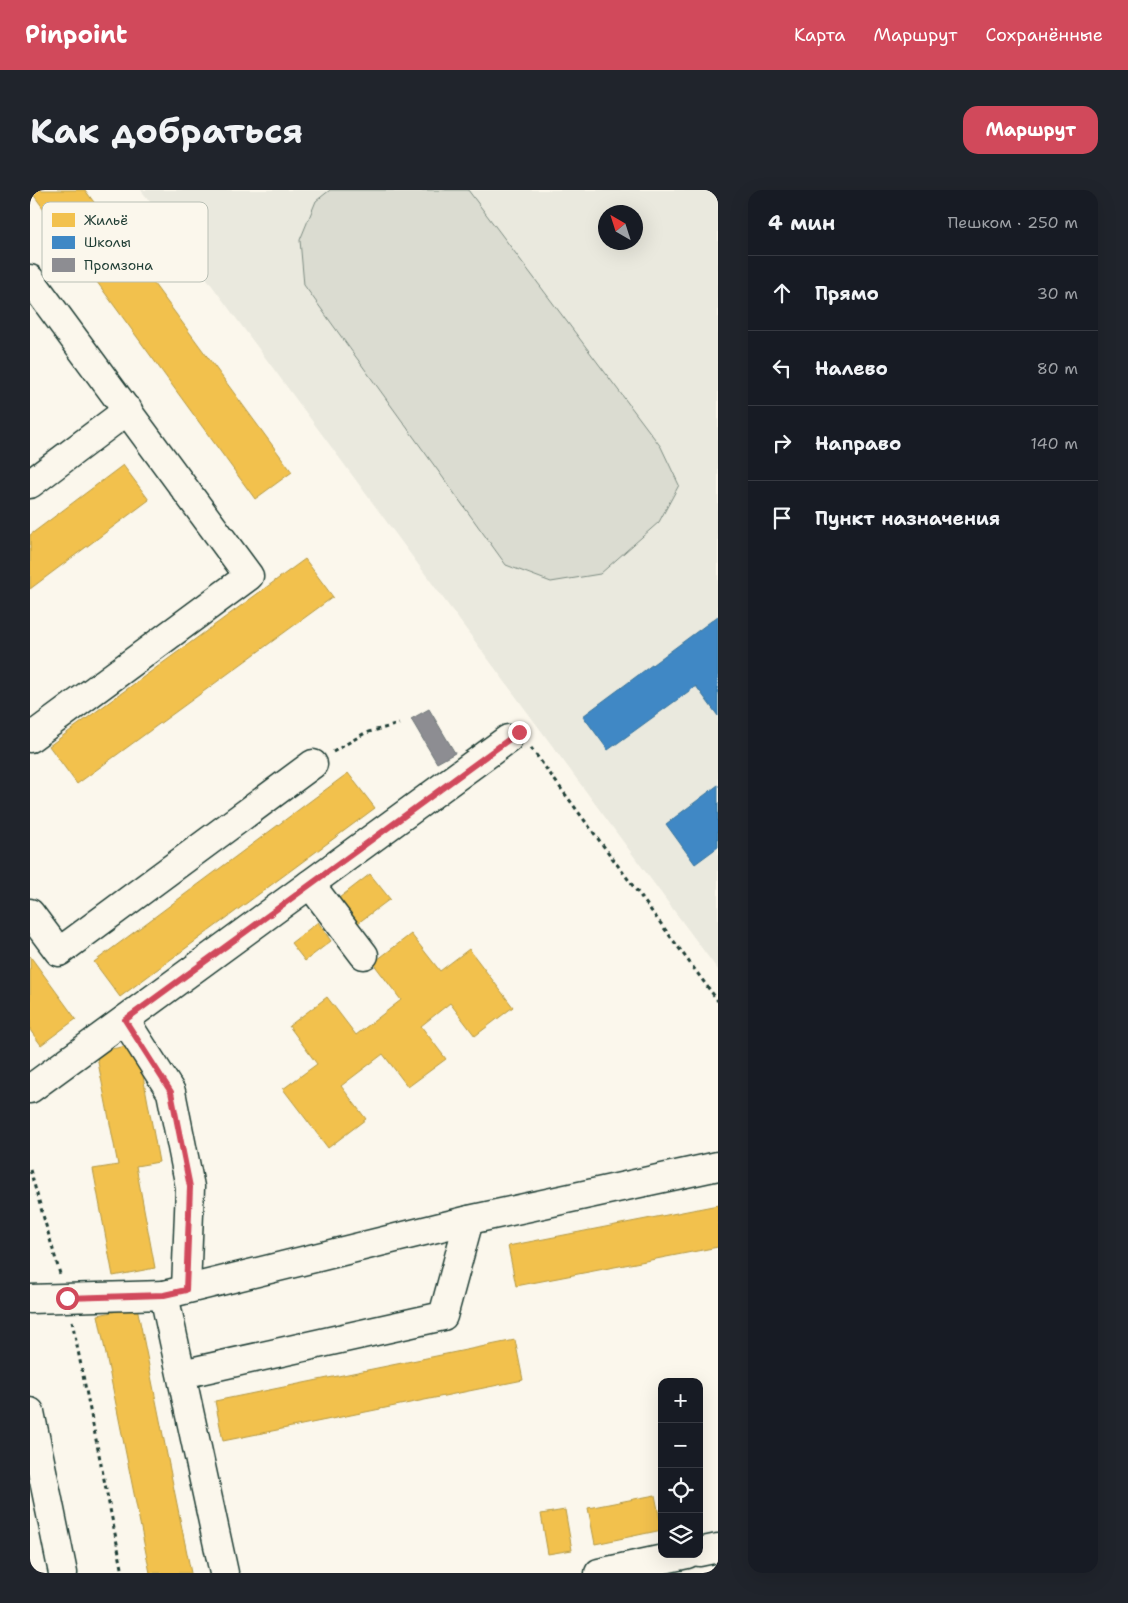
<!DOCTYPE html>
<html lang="ru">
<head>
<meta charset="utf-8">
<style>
	:root { --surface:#171b24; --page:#20242c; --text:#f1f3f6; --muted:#9ea1a6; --line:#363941; --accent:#d1495b }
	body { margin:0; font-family:"Shantell Sans",sans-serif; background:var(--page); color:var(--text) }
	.controls { position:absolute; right:15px; bottom:15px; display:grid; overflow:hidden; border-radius:10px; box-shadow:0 5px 20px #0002 }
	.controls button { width:45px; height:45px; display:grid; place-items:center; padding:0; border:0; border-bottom:1px solid var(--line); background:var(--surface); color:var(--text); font:25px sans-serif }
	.compass { position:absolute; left:568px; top:15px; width:45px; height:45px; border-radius:50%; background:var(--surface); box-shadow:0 5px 20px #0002; rotate:321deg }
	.stop { position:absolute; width:15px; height:15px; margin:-11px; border:4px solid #d1495b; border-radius:50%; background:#fff }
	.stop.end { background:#d1495b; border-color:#fff; box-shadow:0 1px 5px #0008 }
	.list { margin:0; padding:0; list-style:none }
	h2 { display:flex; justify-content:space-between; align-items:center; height:65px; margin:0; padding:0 20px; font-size:21px }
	h2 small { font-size:16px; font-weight:400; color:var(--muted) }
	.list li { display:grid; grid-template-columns:32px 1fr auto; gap:15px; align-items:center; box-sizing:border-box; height:75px; padding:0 20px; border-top:1px solid var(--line) }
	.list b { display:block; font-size:19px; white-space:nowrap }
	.list em { font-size:16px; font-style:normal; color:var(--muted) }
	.icon { flex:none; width:28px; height:28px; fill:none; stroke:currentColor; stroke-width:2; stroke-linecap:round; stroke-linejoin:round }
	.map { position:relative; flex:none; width:688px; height:1383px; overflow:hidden; border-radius:15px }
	header { display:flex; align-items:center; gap:30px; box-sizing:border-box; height:70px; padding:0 25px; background:var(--accent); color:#fff }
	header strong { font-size:24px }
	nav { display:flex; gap:28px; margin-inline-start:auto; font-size:18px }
	.intro { display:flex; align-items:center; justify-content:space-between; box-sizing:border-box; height:120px; padding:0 30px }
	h1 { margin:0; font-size:35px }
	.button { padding:12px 22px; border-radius:15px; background:var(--accent); color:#fff; font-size:18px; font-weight:700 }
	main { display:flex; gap:30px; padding:0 30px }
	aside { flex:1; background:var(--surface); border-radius:15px; box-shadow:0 5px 20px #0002 }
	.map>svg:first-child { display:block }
	.built { fill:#eae9de; fill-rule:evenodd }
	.green { fill:#dbdcd1; stroke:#7d8c82 }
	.homes { fill:#f2c14e; stroke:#b39946 }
	.schools { fill:#3f88c5; stroke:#35729a }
	.industry { fill:#8d8d92; stroke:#6c7576 }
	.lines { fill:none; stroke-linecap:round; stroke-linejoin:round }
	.minor-casing { stroke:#1f3d34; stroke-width:31 }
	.path { stroke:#1f3d34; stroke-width:3; stroke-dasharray:4 4; stroke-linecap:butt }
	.minor { stroke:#fbf7ec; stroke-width:28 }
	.route { stroke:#d1495b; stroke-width:6 }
	.key { fill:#fbf7ec; stroke:#b9bfb5; stroke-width:1 }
	.key-label { font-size:14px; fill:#1f3d34 }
</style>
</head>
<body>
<header>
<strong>Pinpoint</strong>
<nav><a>Карта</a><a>Маршрут</a><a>Сохранённые</a></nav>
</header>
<div class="intro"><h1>Как добраться</h1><a class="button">Маршрут</a></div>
<main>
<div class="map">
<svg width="688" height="1383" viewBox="0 0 688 1383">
	<rect width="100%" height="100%" fill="#fbf7ec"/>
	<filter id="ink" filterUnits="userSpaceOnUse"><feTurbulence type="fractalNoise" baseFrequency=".02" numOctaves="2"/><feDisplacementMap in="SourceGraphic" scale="10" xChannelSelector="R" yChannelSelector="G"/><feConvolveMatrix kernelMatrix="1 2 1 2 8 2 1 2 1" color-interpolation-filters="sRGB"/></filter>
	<g filter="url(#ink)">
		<path class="built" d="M111,0H688V780L152,55ZM576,22H606V52H576Z"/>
		<path class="green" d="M300,0H438L631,257L649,295L629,332L570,384L521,392L476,375L274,95L270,50L286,11Z"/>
		<g class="homes">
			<path d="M0,0H55L262,282L225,309Z"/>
			<path d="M93,275L119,310L0,399V345Z"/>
			<path d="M275,369L303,407L47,594L19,556Z"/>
			<path d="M318,583L345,618L90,807L64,772Z"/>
			<path d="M340,684L360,709L328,733L309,708Z"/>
			<path d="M288,732L301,751L275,771L261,753Z"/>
			<path d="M381,744L410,781L439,759L483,817L445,846L420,813L391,836L416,869L378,897L353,864L311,896L336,929L298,958L253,899L287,874L259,836L297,807L326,845L371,810L343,773Z"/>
			<path d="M0,766L46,829L11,855L0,840Z"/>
			<path d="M107,854L129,972L106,976L125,1078L83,1086L63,979L88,975L66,862Z"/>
			<path d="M688,1015V1057L486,1096L478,1056Z"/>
			<path d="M107,1117L161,1383H120L68,1125Z"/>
			<path d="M485,1150L493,1190L193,1251L185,1211Z"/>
			<path d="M625,1305L632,1340L565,1354L558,1318Z"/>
			<path d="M535,1320L542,1360L518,1364L511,1324Z"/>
		</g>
		<g class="schools">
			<path d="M688,426V526L666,496L578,560L553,526Z"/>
			<path d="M688,595V657L665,674L636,634Z"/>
		</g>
		<path class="industry" d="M399,519L425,563L407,573L381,529Z"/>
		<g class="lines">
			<g class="minor-casing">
				<g id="minor">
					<path d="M0,89L219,386L0,548"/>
					<path d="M0,294L98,220"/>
					<path d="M280,694L334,765"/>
					<path d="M0,723L29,762L283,574"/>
					<path d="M95,830L141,902L160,997L156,1099"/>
					<path d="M0,899L478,549"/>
					<path d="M134,1105L439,1030L688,976"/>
					<path d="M0,1109L134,1105L194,1383"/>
					<path d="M152,1184L413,1126L439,1030"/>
					<path d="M0,1222L33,1383"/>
					<path d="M669,1362L688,1358"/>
					<path d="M569,1383L657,1364"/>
				</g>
			</g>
			<g class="path">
				<path d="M501,558L688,811"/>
				<path d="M303,562L335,543L369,534"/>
				<path d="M0,980L30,1084"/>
				<path d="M42,1131L93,1383"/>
			</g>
			<use href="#minor" class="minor"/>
		</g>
	</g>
	<g class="lines" filter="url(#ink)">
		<path class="route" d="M37,1108L134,1105L156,1100L160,997L141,902L95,830L489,542"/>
	</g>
	<rect x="12" y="12" width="166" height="80" rx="8" class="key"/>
	<rect x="22" y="23" width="23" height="14" fill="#f2c14e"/>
	<rect x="22" y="46" width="23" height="13" fill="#3f88c5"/>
	<rect x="22" y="68" width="23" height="14" fill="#8d8d92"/>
	<g class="key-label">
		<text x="54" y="35">Жильё</text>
		<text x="54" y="57">Школы</text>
		<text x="54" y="80">Промзона</text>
	</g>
</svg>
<div class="controls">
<button>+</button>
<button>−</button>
<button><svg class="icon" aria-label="locate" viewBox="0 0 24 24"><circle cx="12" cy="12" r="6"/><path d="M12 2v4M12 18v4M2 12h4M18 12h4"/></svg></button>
<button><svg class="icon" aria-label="layers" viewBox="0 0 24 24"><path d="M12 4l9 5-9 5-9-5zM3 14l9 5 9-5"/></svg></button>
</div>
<svg class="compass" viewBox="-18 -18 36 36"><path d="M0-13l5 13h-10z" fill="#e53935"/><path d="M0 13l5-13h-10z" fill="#9ea1a6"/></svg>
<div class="stop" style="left:37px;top:1108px"></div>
<div class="stop end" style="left:489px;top:542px"></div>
</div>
<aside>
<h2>4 мин<small>Пешком · 250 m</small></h2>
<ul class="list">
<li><svg class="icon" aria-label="ahead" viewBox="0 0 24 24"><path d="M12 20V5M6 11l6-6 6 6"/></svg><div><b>Прямо</b></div><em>30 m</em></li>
<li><svg class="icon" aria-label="left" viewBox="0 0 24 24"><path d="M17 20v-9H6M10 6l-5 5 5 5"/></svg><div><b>Налево</b></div><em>80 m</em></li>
<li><svg class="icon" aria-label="right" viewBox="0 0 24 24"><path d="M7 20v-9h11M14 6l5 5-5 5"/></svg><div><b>Направо</b></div><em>140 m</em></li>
<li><svg class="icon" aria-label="arrive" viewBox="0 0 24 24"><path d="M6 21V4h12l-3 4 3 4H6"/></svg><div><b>Пункт назначения</b></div></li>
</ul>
</aside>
</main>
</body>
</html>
